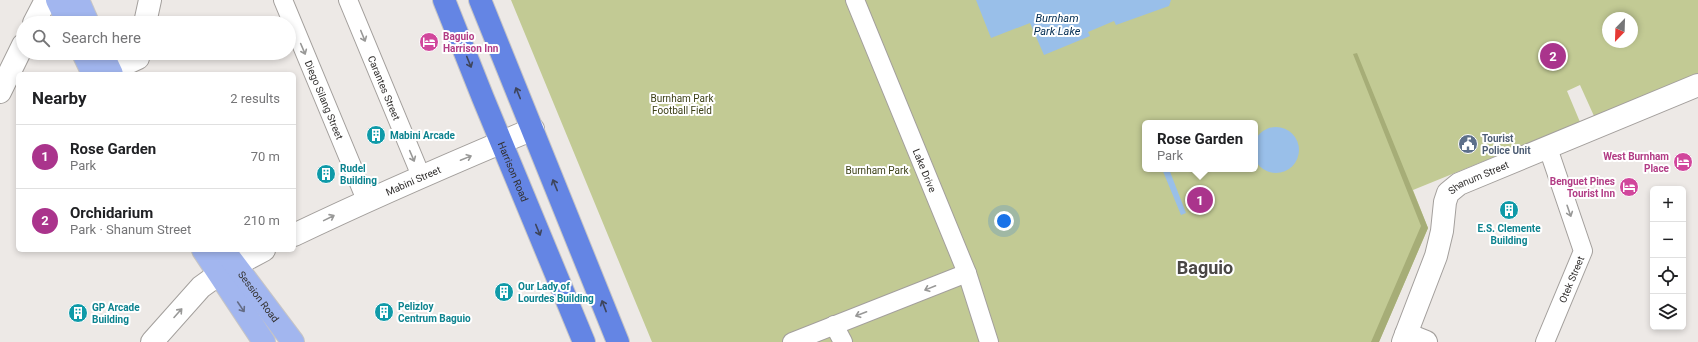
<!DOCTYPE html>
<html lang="en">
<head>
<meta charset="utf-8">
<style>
	:root { --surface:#fff; --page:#f2f2f2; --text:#202124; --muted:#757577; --line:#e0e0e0; --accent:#aa348c }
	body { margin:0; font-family:Roboto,sans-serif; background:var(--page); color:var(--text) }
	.controls { position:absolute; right:12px; bottom:12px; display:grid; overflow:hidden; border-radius:6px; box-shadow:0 2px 6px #0003 }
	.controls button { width:36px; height:36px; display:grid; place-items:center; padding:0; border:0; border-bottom:1px solid var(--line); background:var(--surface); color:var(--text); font:20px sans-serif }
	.compass { position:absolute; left:1602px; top:12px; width:36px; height:36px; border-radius:50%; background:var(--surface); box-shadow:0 2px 6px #0003; rotate:203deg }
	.you { position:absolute; left:1004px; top:221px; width:14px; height:14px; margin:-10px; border:3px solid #fff; border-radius:50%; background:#1a73e8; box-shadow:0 0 0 6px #1a73e833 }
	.badge { display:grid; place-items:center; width:26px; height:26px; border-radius:50%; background:var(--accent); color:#fff; font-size:13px; font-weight:700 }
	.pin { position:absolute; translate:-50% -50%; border:2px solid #fff; box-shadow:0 1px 4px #0006 }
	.popup { position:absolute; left:1142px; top:120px; width:116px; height:52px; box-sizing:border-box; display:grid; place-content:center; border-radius:6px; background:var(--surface); filter:drop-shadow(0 1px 3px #0005); font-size:13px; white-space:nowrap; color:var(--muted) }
	.popup b { font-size:15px; color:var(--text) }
	.popup::after { content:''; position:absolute; left:50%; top:100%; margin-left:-8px; border:8px solid transparent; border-top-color:var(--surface) }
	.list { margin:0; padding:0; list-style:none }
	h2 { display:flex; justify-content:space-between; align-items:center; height:52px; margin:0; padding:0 16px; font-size:17px }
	h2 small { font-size:13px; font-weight:400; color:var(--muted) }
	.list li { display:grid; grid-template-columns:26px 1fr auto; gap:12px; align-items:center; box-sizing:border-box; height:64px; padding:0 16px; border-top:1px solid var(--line) }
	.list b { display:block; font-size:15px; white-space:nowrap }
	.list p { margin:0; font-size:13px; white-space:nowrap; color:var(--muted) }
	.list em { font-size:13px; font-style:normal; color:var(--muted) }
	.icon { flex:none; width:22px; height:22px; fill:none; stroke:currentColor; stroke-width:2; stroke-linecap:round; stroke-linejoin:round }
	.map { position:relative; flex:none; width:1698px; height:342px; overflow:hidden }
	.search { position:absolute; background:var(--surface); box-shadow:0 2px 6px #0003; left:16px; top:16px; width:280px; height:44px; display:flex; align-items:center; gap:10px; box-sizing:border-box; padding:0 14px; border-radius:22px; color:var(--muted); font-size:15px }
	.panel { position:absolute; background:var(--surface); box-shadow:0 2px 6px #0003; left:16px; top:72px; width:280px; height:180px; border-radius:6px }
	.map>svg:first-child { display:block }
	.green { fill:#c2ca94; fill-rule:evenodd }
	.forest { fill:#a6ad77 }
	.water { fill:#99bfe9 }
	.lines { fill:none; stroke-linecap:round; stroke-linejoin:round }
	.street-casing { stroke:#a39f9c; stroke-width:20 }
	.secondary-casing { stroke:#a39f9c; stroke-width:24 }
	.primary-casing { stroke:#c6c5c5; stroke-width:24 }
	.highway-casing { stroke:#c6c5c5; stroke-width:24 }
	.street { stroke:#fff; stroke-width:18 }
	.secondary { stroke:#fff; stroke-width:22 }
	.primary { stroke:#a2b6ef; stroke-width:22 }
	.highway { stroke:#6485e4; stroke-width:22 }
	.oneway { stroke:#989897 }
	.oneway2 { stroke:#3e455c }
	.oneway3 { stroke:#646c85 }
	.labels { text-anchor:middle; stroke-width:4; stroke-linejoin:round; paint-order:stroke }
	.hotel-label { font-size:10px; font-weight:bold; fill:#b23c85; stroke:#fff; text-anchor:end }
	.street-label { font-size:10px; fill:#32302f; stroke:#fff }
	.park-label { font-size:10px; fill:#3b3f15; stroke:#fff }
	.culture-label { font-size:10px; font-weight:bold; fill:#0d838f; stroke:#fff; text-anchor:start }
	.service-label { font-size:10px; font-weight:bold; fill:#4e5e75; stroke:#fff; text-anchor:start }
	.water-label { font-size:11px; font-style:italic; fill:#012b51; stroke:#fff }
	.town-label { font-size:18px; font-weight:bold; fill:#4a4745; stroke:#fff }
</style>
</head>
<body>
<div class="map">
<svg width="1698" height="342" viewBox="0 0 1698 342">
	<rect width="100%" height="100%" fill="#ede9e6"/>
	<path class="green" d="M511,0H1698V73L1594,116L1580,85L1567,91L1580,122L1413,190L1428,228L1379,342H652ZM1608,18H1632V42H1608ZM1145,123H1255V169H1145Z"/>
	<path class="forest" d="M1357,53L1428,228L1379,342H1371L1421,226L1353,54Z"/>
	<g class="water">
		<path d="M976,0H1171L1169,6L1116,25L1114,21L1088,32L1090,36L1044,55L1030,23L991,38Z"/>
		<circle cx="1276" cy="150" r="23"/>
		<path d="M1162,169H1169L1186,213L1181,215Z"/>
	</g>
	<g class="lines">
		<g class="street-casing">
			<g id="street">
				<path id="s1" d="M283,0L366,200"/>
				<path id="s2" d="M348,0L421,176"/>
				<path id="s3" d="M855,0L967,273L989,342"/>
				<path d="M834,325L843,342"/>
				<path d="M792,342L967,273"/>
				<path id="s4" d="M1545,342L1583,251L1548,148"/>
			</g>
		</g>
		<g class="secondary-casing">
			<g id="secondary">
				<path d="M34,23L46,0"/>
				<path d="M145,23L150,0"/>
				<path d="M110,71L138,58L139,53"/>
				<path d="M0,92L23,45"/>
				<path id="s5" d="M294,235C373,197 452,163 533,129"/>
				<path d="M1406,334L1426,342"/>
				<path d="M152,342L201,287L219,274L264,250"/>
				<path id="s6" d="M1403,342L1436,256L1442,231L1445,202L1448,193L1459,184L1698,85"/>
			</g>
		</g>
		<g class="primary-casing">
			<g id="primary">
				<path d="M57,0L68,23"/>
				<path d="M78,0L88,23"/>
				<path d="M83,53L93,74"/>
				<path d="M102,53L112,74"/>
				<path d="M203,250L264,342"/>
				<path id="s7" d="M224,250L293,342"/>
			</g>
		</g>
		<g class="highway-casing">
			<g id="highway">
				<path id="s8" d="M444,0L483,98L584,342"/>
				<path d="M480,0L618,342"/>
			</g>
		</g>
		<use href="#street" class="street"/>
		<use href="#secondary" class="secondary"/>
		<use href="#primary" class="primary"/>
		<use href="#highway" class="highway"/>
	</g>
	<defs><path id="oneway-shaft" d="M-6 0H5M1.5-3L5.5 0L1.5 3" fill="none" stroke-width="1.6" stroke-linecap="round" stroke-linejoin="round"/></defs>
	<g class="oneway">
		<use href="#oneway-shaft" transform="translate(363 36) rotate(68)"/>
		<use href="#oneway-shaft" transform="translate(303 49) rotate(67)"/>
		<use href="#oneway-shaft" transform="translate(412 156) rotate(67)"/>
		<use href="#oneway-shaft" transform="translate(466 158) rotate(-22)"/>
		<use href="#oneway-shaft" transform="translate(1569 211) rotate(71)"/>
		<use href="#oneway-shaft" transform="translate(329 218) rotate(-26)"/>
		<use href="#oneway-shaft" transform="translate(930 288) rotate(158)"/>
		<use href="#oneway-shaft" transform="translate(178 313) rotate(-48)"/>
		<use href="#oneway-shaft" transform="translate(861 314) rotate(159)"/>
	</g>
	<g class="oneway2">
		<use href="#oneway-shaft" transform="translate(469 62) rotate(68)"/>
		<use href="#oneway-shaft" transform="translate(518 93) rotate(-112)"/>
		<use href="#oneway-shaft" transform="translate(555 185) rotate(-112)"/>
		<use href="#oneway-shaft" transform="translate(538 230) rotate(68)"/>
		<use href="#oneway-shaft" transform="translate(604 306) rotate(-111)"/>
	</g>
	<use class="oneway3" href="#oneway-shaft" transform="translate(241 307) rotate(56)"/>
	<defs>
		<g id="hotel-disc" transform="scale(1)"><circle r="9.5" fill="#d1479c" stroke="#fff"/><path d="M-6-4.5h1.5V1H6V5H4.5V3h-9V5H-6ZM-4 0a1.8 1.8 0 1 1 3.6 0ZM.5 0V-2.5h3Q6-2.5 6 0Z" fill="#fff"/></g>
		<g id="building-disc" transform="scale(1)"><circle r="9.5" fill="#0f9aa8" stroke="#fff"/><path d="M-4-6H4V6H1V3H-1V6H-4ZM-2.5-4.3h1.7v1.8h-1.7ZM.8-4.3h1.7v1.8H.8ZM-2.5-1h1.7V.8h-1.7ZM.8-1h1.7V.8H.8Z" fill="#fff"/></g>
		<g id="civic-disc" transform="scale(1)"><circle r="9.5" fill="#5c6f8a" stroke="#fff"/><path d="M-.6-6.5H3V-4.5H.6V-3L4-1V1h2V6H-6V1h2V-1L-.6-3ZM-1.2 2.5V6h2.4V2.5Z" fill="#fff"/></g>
	</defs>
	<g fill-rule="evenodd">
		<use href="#hotel-disc" x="429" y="42"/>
		<use href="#building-disc" x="376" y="135"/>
		<use href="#civic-disc" x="1468" y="144"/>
		<use href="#hotel-disc" x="1683" y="162"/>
		<use href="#building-disc" x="326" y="174"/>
		<use href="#hotel-disc" x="1629" y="187"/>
		<use href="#building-disc" x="1509" y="210"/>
		<use href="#building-disc" x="504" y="292"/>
		<use href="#building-disc" x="384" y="312"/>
		<use href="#building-disc" x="78" y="313"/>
	</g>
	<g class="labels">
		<g class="hotel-label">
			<text x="443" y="40" text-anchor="start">Baguio<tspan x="443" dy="12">Harrison Inn</tspan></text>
			<text x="1669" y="160">West Burnham<tspan x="1669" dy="12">Place</tspan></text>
			<text x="1615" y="185">Benguet Pines<tspan x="1615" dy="12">Tourist Inn</tspan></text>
		</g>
		<g class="street-label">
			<text dy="4" stroke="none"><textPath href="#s2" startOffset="95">Carantes Street</textPath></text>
			<text dy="4" stroke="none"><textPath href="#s1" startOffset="108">Diego Silang Street</textPath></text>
			<text dy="4" stroke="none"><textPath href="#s3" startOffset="184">Lake Drive</textPath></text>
			<text dy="4" stroke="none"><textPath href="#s8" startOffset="185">Harrison Road</textPath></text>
			<text dy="4" stroke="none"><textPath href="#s6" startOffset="191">Shanum Street</textPath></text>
			<text dy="4" stroke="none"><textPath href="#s5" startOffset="131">Mabini Street</textPath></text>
			<text dy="4" stroke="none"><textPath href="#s4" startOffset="68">Otek Street</textPath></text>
			<text dy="4" stroke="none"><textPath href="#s7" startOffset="58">Session Road</textPath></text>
		</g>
		<g class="park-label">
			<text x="682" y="102">Burnham Park<tspan x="682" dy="12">Football Field</tspan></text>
			<text x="877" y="174">Burnham Park</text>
		</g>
		<g class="culture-label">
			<text x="390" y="139">Mabini Arcade</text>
			<text x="340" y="172">Rudel<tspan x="340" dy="12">Building</tspan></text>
			<text x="1509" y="232" text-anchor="middle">E.S. Clemente<tspan x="1509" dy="12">Building</tspan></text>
			<text x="518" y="290">Our Lady of<tspan x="518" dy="12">Lourdes Building</tspan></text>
			<text x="398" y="310">Pelizloy<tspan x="398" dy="12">Centrum Baguio</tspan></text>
			<text x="92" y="311">GP Arcade<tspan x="92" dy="12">Building</tspan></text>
		</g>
		<g class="service-label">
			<text x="1482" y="142">Tourist<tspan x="1482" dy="12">Police Unit</tspan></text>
		</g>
		<g class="water-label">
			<text x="1057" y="22">Burnham<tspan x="1057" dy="13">Park Lake</tspan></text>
		</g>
		<g class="town-label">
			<text x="1205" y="274">Baguio</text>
		</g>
	</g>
</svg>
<div class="controls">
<button>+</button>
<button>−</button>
<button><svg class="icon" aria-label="locate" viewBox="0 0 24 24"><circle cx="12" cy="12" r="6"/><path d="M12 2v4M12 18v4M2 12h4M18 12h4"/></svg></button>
<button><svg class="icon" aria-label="layers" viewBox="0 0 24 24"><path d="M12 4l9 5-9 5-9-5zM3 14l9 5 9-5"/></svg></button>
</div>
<svg class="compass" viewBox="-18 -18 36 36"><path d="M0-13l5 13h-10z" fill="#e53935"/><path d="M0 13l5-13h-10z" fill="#757577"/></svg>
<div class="you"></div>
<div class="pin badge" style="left:1200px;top:200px">1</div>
<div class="popup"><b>Rose Garden</b>Park</div>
<div class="pin badge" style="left:1553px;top:56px">2</div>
<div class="search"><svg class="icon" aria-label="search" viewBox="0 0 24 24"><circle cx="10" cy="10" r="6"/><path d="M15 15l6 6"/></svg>Search here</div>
<section class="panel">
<h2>Nearby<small>2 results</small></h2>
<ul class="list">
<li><span class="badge">1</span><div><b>Rose Garden</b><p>Park</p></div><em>70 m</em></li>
<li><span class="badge">2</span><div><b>Orchidarium</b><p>Park · Shanum Street</p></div><em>210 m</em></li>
</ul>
</section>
</div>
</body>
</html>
